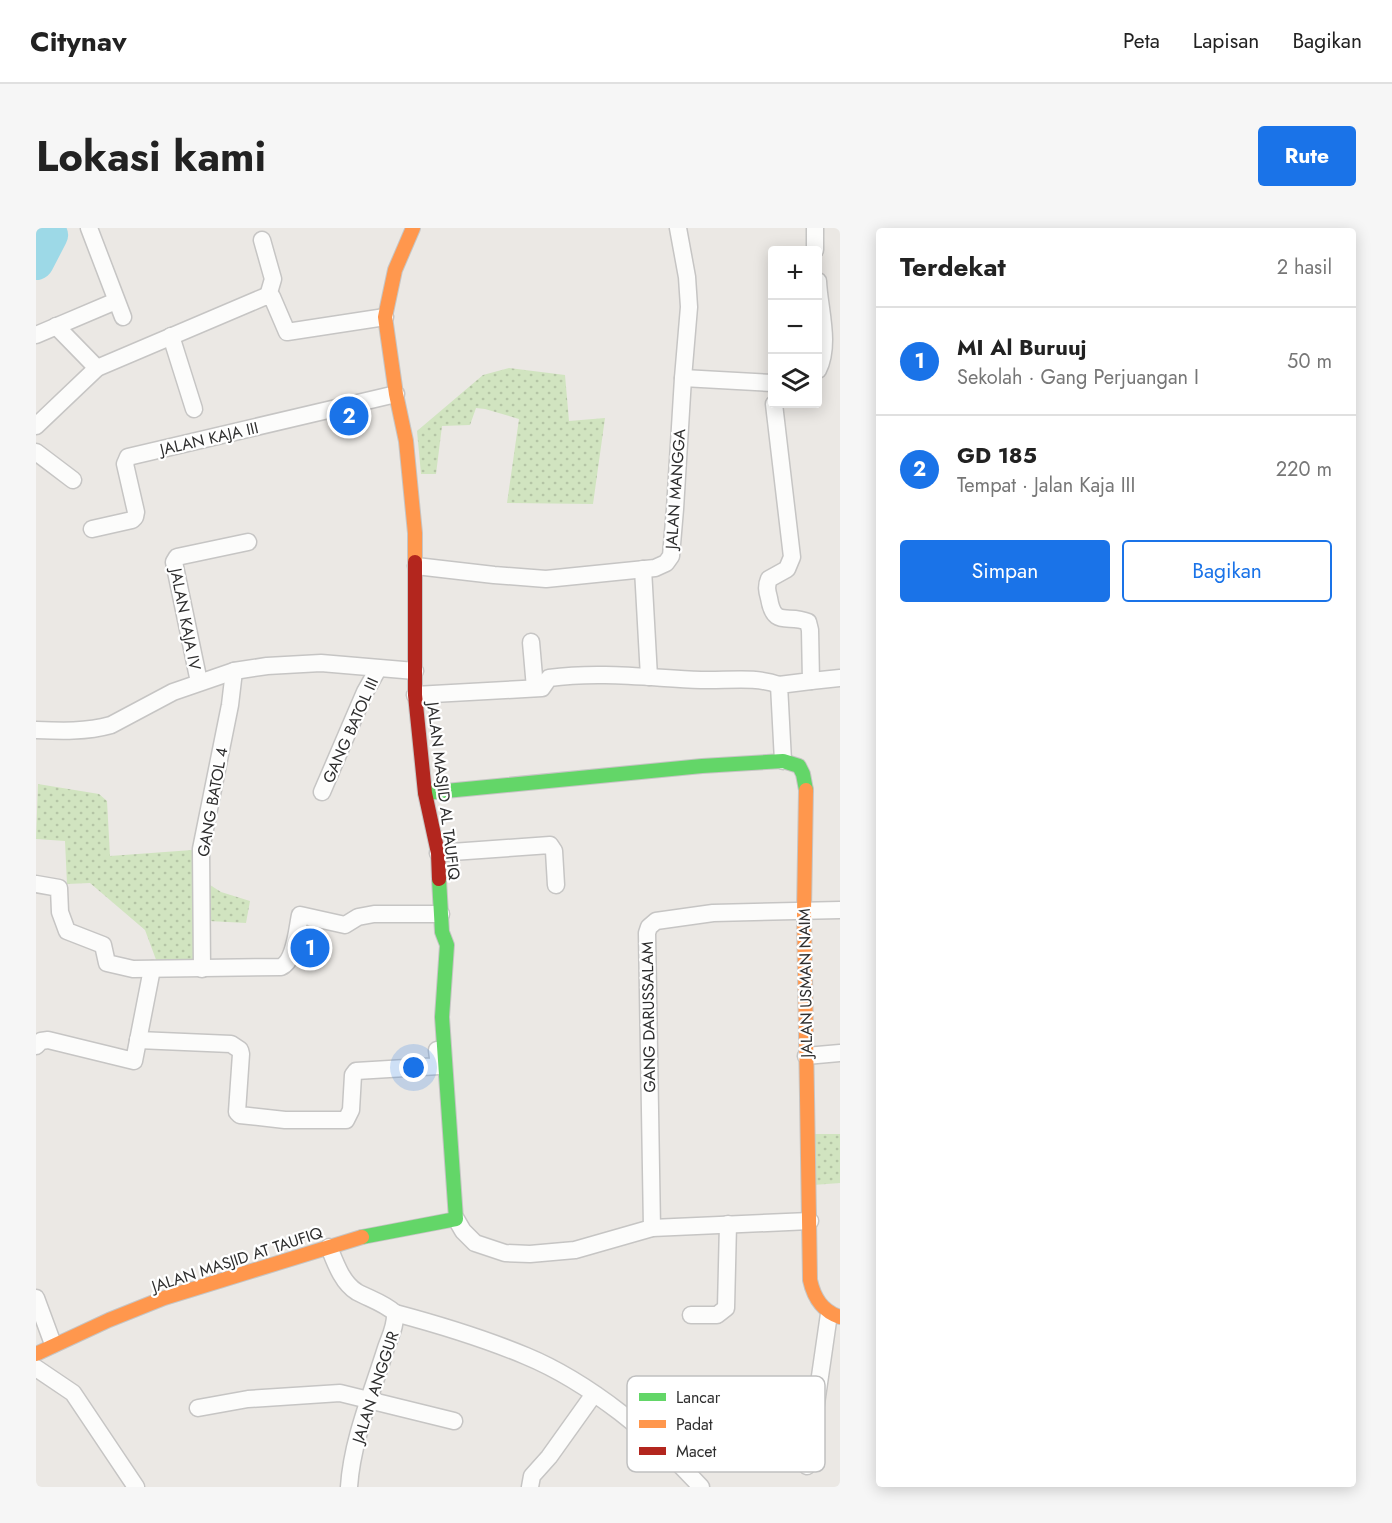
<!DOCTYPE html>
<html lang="id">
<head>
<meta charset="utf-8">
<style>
	:root { --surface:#fff; --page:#f6f6f6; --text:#222; --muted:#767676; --line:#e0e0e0; --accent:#1a73e8 }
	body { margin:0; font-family:Jost,sans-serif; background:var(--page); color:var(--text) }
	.controls { position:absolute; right:18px; top:18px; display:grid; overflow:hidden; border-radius:6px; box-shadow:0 3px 15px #0003 }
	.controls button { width:54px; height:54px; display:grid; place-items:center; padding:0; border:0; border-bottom:2px solid var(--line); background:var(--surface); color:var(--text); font:30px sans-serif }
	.you { position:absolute; left:378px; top:840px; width:21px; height:21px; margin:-15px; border:4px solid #fff; border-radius:50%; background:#1a73e8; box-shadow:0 0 0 9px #1a73e833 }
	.badge { display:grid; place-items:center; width:39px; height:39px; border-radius:50%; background:var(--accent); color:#fff; font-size:20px; font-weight:700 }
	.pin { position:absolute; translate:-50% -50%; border:3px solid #fff; box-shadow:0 2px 6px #0006 }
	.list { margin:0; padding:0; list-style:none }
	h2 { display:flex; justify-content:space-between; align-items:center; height:78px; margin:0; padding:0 24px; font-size:26px }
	h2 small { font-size:20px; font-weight:400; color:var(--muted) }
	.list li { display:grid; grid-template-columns:39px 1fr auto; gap:18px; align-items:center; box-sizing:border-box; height:108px; padding:0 24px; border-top:2px solid var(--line) }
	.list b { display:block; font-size:22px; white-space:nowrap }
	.list p { margin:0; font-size:20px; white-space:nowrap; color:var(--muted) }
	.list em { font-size:20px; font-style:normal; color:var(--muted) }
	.actions { display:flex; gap:12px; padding:18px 24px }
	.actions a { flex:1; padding:14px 0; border:2px solid var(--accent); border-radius:6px; text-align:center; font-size:21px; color:var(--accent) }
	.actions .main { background:var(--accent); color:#fff }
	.icon { flex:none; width:33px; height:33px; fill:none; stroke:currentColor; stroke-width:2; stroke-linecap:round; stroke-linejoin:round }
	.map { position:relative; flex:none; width:804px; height:1259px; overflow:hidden; border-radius:6px }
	header { display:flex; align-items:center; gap:36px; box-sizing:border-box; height:84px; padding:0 30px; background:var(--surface); border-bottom:2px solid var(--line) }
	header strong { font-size:28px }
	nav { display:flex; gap:33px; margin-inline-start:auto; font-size:21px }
	.intro { display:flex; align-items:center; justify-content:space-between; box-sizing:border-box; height:144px; padding:0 36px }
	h1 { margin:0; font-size:42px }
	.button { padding:15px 27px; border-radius:6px; background:var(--accent); color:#fff; font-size:21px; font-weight:700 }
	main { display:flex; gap:36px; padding:0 36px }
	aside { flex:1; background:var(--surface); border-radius:6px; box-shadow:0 3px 15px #0003 }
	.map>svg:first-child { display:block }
	.grass { fill:url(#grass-dots) }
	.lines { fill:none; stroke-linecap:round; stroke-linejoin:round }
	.river { stroke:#9dd9e7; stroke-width:36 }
	.street-casing { stroke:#c6c5c4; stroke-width:19 }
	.fast-casing { stroke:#c6c5c4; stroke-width:16 }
	.slow-casing { stroke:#c6c5c4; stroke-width:16 }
	.jam-casing { stroke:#c6c5c4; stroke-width:16 }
	.street { stroke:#fcfcfb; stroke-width:16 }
	.fast { stroke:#63d668; stroke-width:14 }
	.slow { stroke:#ff974d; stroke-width:14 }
	.jam { stroke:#b3261e; stroke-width:14 }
	.labels { text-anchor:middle; stroke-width:4.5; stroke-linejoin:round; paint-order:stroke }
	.street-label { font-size:16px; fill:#2e2e2e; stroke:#fff }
	.key { fill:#fff; stroke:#c0c0c0; stroke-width:1.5 }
	.key-label { font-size:16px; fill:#2e2e2e }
</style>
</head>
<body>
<header>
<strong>Citynav</strong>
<nav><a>Peta</a><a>Lapisan</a><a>Bagikan</a></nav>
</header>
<div class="intro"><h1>Lokasi kami</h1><a class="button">Rute</a></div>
<main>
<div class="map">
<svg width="804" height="1259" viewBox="0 0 804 1259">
	<defs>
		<pattern id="grass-dots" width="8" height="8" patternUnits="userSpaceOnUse" patternTransform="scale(1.5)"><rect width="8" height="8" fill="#d1e4c0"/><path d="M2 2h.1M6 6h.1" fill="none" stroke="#b4c4a5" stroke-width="1.8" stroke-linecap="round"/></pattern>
	</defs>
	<rect width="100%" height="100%" fill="#ebe8e4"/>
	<g class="grass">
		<path d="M473,140L529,147L533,193L569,190L557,276L471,275L483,191L449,181L440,180L434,197L406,198L400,246H385L381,203L447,147Z"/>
		<path d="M2,556L63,566L71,573L74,628L170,621L174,657L185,664L214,673L210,695L173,693L168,735L122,737L109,702L54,655L31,656L29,613L0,611Z"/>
		<path d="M778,906H804V955L777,957Z"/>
	</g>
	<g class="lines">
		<path class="river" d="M0,34L14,7L10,0"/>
		<g class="street-casing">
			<g id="street">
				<path d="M53,0L87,89"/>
				<path d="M226,12L237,51L232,68"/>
				<path d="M779,22V0"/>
				<path d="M782,53C783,80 795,116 782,142"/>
				<path d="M20,98L61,140"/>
				<path d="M0,107L80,73"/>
				<path d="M135,108L158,181"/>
				<path d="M647,150L736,155"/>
				<path d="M738,176L756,329L751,341L733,351C730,358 731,363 733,370C738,401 752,385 772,394L774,402L775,453L743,457L747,533"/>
				<path d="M0,198L61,140L228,69H236L251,104L349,89"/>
				<path d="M0,224L37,252"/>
				<path d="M56,301L96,292L99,289L100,284L89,236L92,229L360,166"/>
				<path d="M380,338L458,347L510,351L619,340L630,335L635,328L639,281L647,150L653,79L651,49L642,0"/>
				<path d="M607,341L613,449"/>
				<path d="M495,414L499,460"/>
				<path d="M775,453L804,450"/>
				<path d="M163,454L138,334L141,329L212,314"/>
				<path d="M379,467L506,460L513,450C564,443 614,450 665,452C690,453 720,448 743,457"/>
				<path d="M0,502C25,503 50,504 75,497L137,464L198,443L231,438L285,435L379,443"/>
				<path d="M286,564L329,464L342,441"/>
				<path d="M402,625L514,617L518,623L520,657"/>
				<path d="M0,656L23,660L24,684L31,703L67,717L71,735L97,741L245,739C259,733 261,701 264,687L309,697L322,689L338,686H405"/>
				<path d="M166,741L165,621L194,477L198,443"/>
				<path d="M102,812L195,816L204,822L205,826L201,884L204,887L249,892H310L315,882L317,847L320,843L403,838L401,822"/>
				<path d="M0,818L5,813L12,812L98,833L116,741"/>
				<path d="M770,828L804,825"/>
				<path d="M420,991L427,1003L439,1015L469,1025L494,1026L539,1022L616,1000L774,993"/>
				<path d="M616,1000L611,705L613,699L620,693L677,685L804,682"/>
				<path d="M293,1019C299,1034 306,1055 321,1064C334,1071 348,1075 359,1085C360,1098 354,1108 350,1120C336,1165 316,1212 313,1259"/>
				<path d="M0,1070L17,1116"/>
				<path d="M359,1085C404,1097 447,1110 490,1128C553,1154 620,1209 665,1259"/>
				<path d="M655,1087H681L690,1080L692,996"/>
				<path d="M0,1140L37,1165L100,1259"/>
				<path d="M162,1180L212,1171L304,1165L418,1193"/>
				<path d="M601,1182L696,1203L709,1195L776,1204"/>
				<path d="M771,1238L793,1086"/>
				<path d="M494,1259L496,1248L513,1229L558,1166"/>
			</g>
		</g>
		<g class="fast-casing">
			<g id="fast">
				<path d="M389,565L666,538L747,533L763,538L767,546L770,562"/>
				<path d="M326,1009L420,991L406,789L411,717L406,704L403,651"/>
			</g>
		</g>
		<g class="slow-casing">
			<g id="slow">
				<path d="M377,0L359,42L349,89L360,166L370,213L379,305V334"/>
				<path d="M770,562L768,684L774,1052C778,1070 786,1083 804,1089"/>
				<path d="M0,1126L73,1092L128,1070L326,1009"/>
			</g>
		</g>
		<g class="jam-casing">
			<path id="jam" d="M379,334V467L389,565L402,625L403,651"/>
		</g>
		<use href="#street" class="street"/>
		<use href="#fast" class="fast"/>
		<use href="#slow" class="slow"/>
		<use href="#jam" class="jam"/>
	</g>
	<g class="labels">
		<g class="street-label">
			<text transform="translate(173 210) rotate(-13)" y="6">JALAN KAJA III</text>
			<text transform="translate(639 261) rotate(-86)" y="6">JALAN MANGGA</text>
			<text transform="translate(150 391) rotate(79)" y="6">JALAN KAJA IV</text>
			<text transform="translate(314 502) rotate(-66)" y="6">GANG BATOL III</text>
			<text transform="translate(408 563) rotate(83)" y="6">JALAN MASJID AL TAUFIQ</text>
			<text transform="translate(176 574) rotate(-80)" y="6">GANG BATOL 4</text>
			<text transform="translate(769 755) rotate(-91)" y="6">JALAN USMAN NAIM</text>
			<text transform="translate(612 789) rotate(-91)" y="6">GANG DARUSSALAM</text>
			<text transform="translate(201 1031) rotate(-18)" y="6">JALAN MASJID AT TAUFIQ</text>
			<text transform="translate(339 1159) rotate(-72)" y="6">JALAN ANGGUR</text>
		</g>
	</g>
	<rect x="591" y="1148" width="198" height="96" rx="9" class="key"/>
	<rect x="603" y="1165" width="27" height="8" fill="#63d668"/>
	<rect x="603" y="1192" width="27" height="8" fill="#ff974d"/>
	<rect x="603" y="1219" width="27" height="8" fill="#b3261e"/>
	<g class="key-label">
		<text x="640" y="1175">Lancar</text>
		<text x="640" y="1202">Padat</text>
		<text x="640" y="1229">Macet</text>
	</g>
</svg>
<div class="controls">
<button>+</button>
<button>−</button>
<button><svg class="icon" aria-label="layers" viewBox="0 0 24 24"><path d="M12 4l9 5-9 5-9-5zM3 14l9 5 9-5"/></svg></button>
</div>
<div class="you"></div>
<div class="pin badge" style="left:274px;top:720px">1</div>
<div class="pin badge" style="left:313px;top:188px">2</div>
</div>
<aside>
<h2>Terdekat<small>2 hasil</small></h2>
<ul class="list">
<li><span class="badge">1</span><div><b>MI Al Buruuj</b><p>Sekolah · Gang Perjuangan I</p></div><em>50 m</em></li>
<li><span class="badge">2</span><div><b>GD 185</b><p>Tempat · Jalan Kaja III</p></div><em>220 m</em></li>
</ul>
<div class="actions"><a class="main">Simpan</a><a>Bagikan</a></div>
</aside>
</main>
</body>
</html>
